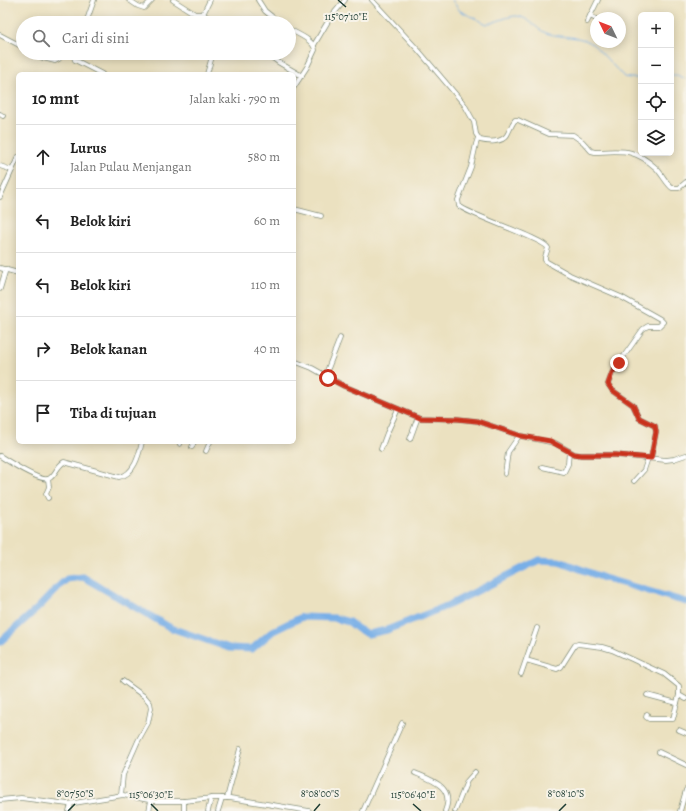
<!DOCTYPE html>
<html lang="id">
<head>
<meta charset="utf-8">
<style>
	:root { --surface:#fff; --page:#f2f2f2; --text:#222; --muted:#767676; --line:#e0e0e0 }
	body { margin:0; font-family:Alegreya,serif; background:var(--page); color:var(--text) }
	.controls { position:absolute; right:12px; top:12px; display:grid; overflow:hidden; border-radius:6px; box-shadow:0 2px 10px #0003 }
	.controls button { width:36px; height:36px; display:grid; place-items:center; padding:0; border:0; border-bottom:1px solid var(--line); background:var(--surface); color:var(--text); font:20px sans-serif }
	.compass { position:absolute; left:590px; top:12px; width:36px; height:36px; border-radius:50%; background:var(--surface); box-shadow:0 2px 10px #0003; rotate:313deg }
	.stop { position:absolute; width:12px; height:12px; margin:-9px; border:3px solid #c8321e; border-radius:50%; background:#fff }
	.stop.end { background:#c8321e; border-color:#fff; box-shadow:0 1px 4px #0008 }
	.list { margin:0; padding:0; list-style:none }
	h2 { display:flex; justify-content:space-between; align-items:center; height:52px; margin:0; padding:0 16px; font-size:17px }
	h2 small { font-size:13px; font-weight:400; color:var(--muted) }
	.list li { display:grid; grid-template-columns:26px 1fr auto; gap:12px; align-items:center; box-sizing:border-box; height:64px; padding:0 16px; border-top:1px solid var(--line) }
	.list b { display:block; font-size:15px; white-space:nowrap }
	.list p { margin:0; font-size:13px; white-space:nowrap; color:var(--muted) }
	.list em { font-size:13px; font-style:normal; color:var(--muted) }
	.icon { flex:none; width:22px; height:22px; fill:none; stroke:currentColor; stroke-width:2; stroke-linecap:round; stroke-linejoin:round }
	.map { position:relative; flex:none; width:686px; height:811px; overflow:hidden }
	.search { position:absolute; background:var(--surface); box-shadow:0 2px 10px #0003; left:16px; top:16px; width:280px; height:44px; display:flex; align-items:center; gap:10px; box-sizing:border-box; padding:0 14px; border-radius:22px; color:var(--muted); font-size:15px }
	.panel { position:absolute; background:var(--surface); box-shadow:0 2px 10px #0003; left:16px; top:72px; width:280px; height:372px; border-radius:6px }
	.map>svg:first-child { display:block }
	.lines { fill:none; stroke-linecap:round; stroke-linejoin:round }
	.stream { stroke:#78afe7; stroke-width:1 }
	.river { stroke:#78afe7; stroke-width:7 }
	.minor-casing { stroke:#858f7a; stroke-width:5.5 }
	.minor { stroke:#fff; stroke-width:4 }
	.route { stroke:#c8321e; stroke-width:5 }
	.ticks { fill:none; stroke:#1f3d34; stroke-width:1.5 }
	.ticks-label { font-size:10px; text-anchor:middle; fill:#1f3d34; stroke:#f7f3e8; stroke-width:4; stroke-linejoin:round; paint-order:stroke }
</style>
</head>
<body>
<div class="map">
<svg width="686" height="811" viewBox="0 0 686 811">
	<rect width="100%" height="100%" fill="#f7f3e8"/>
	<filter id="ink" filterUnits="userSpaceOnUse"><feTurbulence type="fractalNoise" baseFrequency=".025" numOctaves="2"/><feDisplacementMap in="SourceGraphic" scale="8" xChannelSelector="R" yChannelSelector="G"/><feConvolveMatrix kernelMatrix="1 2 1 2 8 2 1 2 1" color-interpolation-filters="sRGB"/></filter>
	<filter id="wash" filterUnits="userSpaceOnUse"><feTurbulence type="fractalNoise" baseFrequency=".012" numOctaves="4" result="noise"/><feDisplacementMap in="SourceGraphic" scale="16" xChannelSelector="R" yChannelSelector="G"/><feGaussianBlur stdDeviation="0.9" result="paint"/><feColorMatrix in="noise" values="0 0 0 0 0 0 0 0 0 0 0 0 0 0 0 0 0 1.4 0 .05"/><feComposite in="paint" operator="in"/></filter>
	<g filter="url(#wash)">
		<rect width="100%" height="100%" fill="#ebe1c0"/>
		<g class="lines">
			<g class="stream">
				<path d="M452,0L460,11L487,24C497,22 507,16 517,16C528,17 536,29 546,33C563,39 582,34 595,46L624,77L630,78H641"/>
				<path d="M671,75H677L686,79"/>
			</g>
			<path class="river" d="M0,642L39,607L61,584L67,579L83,577L171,628L229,648L252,649L273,631L302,617L334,618L349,622L358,629L368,634L387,630L449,605L539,560L559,561L604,578L686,602"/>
		</g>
	</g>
	<g filter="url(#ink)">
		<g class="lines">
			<g class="minor-casing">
				<g id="minor">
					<path d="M129,0L138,6L144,8L152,0"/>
					<path d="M173,0L195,14H203L216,23"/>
					<path d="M258,0L265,11L280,23"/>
					<path d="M372,0L419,51L464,104L474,122L476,134L480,140C488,142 502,143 507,135C510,130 511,125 515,120H518L549,134L573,135L583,142L591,151L595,152C623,151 634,148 656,168C662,174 666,183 672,188H679L686,182"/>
					<path d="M203,14L210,0"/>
					<path d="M590,16L596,19"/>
					<path d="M587,22L598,0"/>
					<path d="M86,23L94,0"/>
					<path d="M289,29C297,34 314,40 315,50L307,67L294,87"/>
					<path d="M0,35L23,47"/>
					<path d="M314,45L330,18L345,0"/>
					<path d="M33,53L43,58L55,61L59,59L61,53"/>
					<path d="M75,53L74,57L75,60L102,74"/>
					<path d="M266,53L278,62L302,76"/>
					<path d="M207,74L213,53"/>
					<path d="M0,114L3,116"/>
					<path d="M478,138L476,144L471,167L458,200L459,206C474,217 545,239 548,248L545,257V260L547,262L570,275L621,297L660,319L663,322L659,326H648L643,329L612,373L608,384L612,390L633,405L639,418L655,426L656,432L651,458"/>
					<path d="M0,166L12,170"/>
					<path d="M0,197L18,157"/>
					<path d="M294,209L321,216"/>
					<path d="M0,268L18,273"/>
					<path d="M0,289L6,269"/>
					<path d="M294,361L312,368L344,386L420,418L458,419L477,421L521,436L555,443L574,454L581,455H616L666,460L674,459L686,455"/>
					<path d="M325,376L340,338"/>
					<path d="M410,439L418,417"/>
					<path d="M180,444V442"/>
					<path d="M192,447L194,442"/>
					<path d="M381,449L387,433L398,409"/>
					<path d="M206,451L210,442"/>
					<path d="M0,456C8,461 43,484 50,478C56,474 57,466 64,462L119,477C134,475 139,455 142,442"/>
					<path d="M542,467L564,472L568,464L569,451"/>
					<path d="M505,474L508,452L519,436"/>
					<path d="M48,479L49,487L46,494L48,498"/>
					<path d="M634,481L644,470L648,458"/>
					<path d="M526,660L557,669L561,667L575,645L578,644L602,647L612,650L664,674L679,686V695L673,719H649L646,717L647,714"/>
					<path d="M521,674L537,628"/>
					<path d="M647,695L677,703"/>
					<path d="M679,695L686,699"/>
					<path d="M679,730L686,733"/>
					<path d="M659,752L686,765"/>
					<path d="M415,773C432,780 455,787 445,811"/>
					<path d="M121,795L123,775L138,741L148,723L151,708L150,703L145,697L123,681"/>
					<path d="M227,798L240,749"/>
					<path d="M0,800L21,798L68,804L123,795L154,801H184L213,798H230L309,811"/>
					<path d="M184,801V811"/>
					<path d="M69,811L71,804"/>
					<path d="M149,811L151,801"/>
					<path d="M208,811L211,798"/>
					<path d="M218,811L222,798"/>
					<path d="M363,811L402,723"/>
					<path d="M455,811L467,781L475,772"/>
					<path d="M680,811L686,790"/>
				</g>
			</g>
			<use href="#minor" class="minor"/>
		</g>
	</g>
	<g class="lines" filter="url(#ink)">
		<path class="route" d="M328,378L344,386L420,418L458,419L477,421L521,436L550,441L574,454L581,455H616L651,458L656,432L655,426L639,418L633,405L612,390L608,384L612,373L619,363"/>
	</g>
	<path class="ticks" d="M338,0L346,7M151,804L158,811M413,804L421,811M68,811L75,804M314,811L320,804M559,811L566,804"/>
	<g class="ticks-label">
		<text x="346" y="20">115°07'10"E</text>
		<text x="75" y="797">8°07'50"S</text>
		<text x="320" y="797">8°08'00"S</text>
		<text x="566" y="797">8°08'10"S</text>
		<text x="151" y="798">115°06'30"E</text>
		<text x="413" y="798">115°06'40"E</text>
	</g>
</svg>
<div class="controls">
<button>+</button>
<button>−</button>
<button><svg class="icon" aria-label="locate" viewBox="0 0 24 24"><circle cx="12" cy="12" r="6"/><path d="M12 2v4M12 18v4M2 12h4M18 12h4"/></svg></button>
<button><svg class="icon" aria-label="layers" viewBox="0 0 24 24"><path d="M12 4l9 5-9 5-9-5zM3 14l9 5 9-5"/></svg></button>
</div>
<svg class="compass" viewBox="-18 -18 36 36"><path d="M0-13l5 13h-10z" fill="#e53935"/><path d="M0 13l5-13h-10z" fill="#767676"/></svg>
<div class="stop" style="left:328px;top:378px"></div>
<div class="stop end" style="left:619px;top:363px"></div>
<div class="search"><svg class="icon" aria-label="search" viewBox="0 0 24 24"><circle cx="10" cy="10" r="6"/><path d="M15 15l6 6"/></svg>Cari di sini</div>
<section class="panel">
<h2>10 mnt<small>Jalan kaki · 790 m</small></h2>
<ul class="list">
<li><svg class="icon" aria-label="ahead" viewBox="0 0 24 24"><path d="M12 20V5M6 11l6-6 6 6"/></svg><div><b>Lurus</b><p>Jalan Pulau Menjangan</p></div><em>580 m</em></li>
<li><svg class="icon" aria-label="left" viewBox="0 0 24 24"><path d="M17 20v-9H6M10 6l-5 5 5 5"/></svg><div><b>Belok kiri</b></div><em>60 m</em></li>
<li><svg class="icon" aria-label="left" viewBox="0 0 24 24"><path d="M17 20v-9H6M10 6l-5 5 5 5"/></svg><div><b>Belok kiri</b></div><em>110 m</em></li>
<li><svg class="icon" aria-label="right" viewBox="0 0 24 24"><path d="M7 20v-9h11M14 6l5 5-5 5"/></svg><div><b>Belok kanan</b></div><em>40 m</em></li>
<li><svg class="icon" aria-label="arrive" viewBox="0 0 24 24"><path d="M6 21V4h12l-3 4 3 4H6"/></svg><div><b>Tiba di tujuan</b></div></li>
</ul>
</section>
</div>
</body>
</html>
